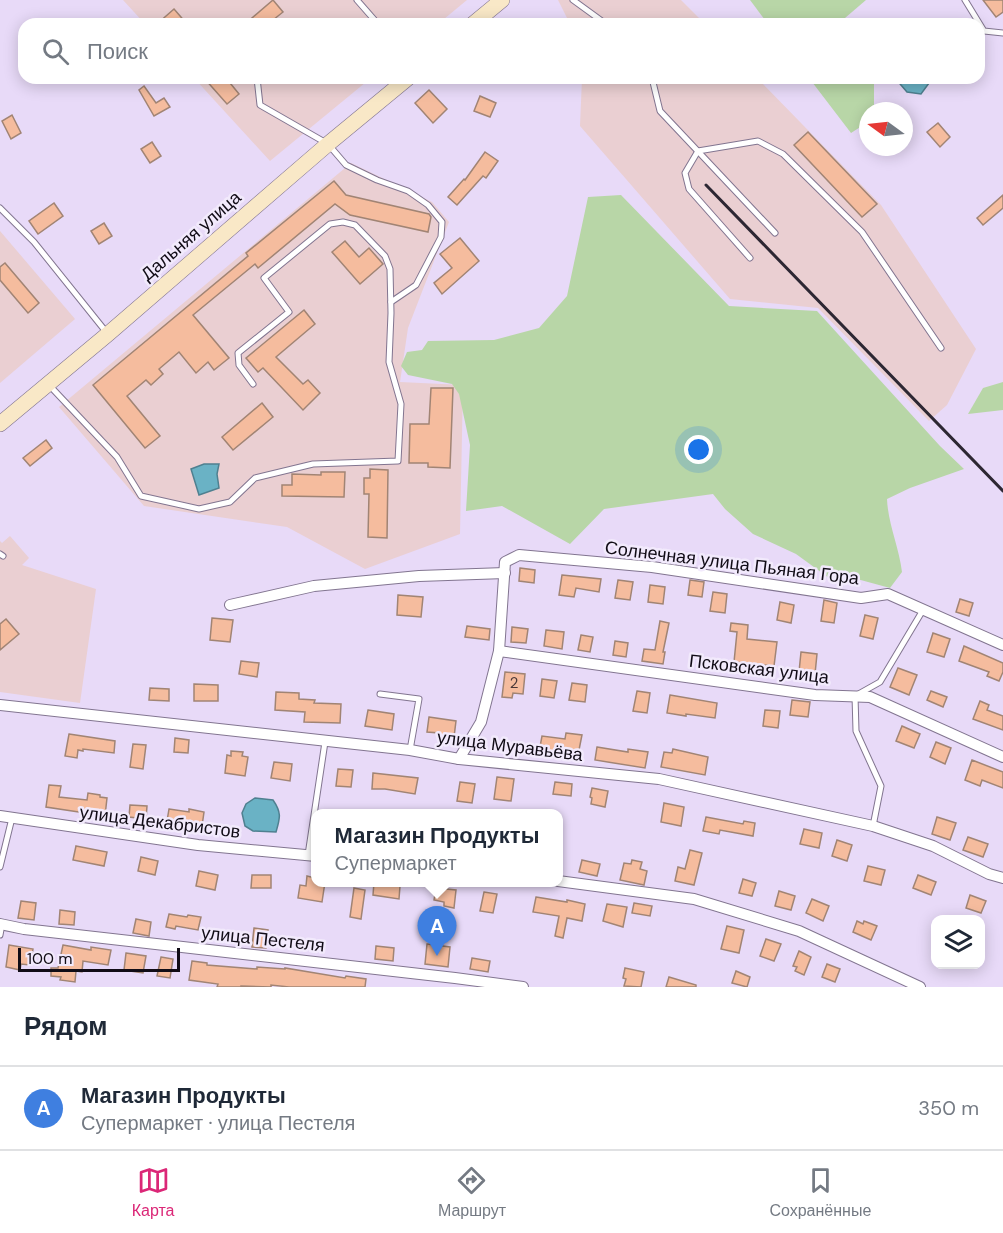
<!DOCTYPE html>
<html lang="ru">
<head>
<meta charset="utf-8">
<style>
	:root { --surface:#fff; --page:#f6f6f7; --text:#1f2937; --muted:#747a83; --line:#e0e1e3; --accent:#db2777 }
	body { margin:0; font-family:"DM Sans",sans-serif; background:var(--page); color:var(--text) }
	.controls { position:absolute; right:18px; bottom:18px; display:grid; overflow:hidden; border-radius:12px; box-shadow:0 3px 15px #0003 }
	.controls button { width:54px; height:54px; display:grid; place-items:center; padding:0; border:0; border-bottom:2px solid var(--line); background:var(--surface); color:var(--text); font:30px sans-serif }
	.compass { position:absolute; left:859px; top:102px; width:54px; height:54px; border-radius:50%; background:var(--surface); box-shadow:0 3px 15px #0003; rotate:285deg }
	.scale { position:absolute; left:18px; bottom:15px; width:162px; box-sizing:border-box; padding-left:6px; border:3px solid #110c16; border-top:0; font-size:16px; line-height:21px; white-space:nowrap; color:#110c16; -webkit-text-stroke:4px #f2eafc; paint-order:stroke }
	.you { position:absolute; left:699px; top:450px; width:21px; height:21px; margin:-15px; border:4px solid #fff; border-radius:50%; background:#1a73e8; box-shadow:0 0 0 9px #1a73e833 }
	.badge { display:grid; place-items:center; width:39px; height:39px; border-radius:50%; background:var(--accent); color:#fff; font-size:20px; font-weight:700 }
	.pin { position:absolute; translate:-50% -50px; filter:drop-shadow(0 2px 3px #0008) }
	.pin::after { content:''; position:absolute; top:32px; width:21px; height:18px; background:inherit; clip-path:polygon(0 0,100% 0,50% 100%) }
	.popup { position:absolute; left:311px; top:809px; width:252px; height:78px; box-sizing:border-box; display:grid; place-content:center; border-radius:12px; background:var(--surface); filter:drop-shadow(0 2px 4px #0005); font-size:20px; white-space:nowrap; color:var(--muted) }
	.popup b { font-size:22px; color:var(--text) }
	.popup::after { content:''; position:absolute; left:50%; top:100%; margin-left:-12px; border:12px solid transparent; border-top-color:var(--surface) }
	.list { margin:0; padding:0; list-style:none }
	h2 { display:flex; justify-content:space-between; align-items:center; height:78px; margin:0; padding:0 24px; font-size:26px }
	h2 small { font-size:20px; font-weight:400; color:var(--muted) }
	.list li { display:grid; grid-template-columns:39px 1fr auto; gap:18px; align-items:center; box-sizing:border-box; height:84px; padding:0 24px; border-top:2px solid var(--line) }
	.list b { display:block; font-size:22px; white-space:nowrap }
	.list p { margin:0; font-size:20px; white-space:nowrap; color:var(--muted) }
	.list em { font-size:20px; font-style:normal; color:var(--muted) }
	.icon { flex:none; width:33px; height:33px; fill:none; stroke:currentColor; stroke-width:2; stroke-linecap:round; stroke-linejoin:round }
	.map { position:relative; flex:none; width:1003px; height:987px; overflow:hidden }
	.search { position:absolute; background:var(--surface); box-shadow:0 3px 15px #0003; left:18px; right:18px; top:18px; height:66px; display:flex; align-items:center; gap:15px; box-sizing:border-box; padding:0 21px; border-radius:18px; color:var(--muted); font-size:22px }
	.sheet { height:162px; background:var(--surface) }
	nav { display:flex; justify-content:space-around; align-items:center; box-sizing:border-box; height:84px; border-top:2px solid var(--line); background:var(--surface); font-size:16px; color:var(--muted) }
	nav a { display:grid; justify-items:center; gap:3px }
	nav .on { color:var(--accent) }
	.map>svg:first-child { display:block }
	.industrial { fill:#eacfd2 }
	.green { fill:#b8d6a7 }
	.water { fill:#6ab2c5; stroke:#4f8090; stroke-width:1.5 }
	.building { fill:#f5bc9e; stroke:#a18474; stroke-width:1.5 }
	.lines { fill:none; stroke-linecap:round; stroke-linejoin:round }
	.service-casing { stroke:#827590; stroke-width:7 }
	.minor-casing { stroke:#827590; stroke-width:12 }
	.secondary-casing { stroke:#827590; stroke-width:16 }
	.service { stroke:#fff; stroke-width:5 }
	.minor { stroke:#fff; stroke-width:10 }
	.secondary { stroke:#f9e8c7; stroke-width:15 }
	.rail { stroke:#2d2733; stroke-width:3 }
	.labels { text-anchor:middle; stroke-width:5; stroke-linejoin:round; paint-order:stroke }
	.number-label { font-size:15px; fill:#4a3838 }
	.street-label { font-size:18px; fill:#110c16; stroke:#f2eafc }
</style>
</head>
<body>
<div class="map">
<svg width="1003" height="987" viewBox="0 0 1003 987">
	<rect width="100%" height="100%" fill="#e8daf8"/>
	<g class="industrial">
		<path d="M123,0H467L438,24H145Z"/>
		<path d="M558,0H681L705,24H570Z"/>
		<path d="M194,78H371L270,161Z"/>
		<path d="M582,78H757L881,205L976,349L947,405L929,421L818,308L730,299L580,126Z"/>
		<path d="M351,163L432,202L449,222L408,328L400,382L463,385L460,534L365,569L287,527L144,506L59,407Z"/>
		<path d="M0,231L75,319L0,383Z"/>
		<path d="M10,536L29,558L22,565L96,589L80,703L0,692V541L2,543Z"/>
	</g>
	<g class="green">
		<path d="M750,0H866L838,24H768Z"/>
		<path d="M809,78H874V111H868V122L851,133Z"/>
		<path d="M621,195L729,306L817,311L940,446L964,469L910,488L887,499C888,524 899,547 902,572L890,588L857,579L829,578L796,554L753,534L725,509L713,494L604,509L570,544L502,506L466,511L470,445L459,394L452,384L408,375L401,366L407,352L422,350L428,341L494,340L539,328L567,296L588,197Z"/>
		<path d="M1003,382V410L968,414L983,388Z"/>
	</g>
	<g class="water">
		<path d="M895,78H928L929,83L921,94L907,92Z"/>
		<path d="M204,464H219L217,474L219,488L199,495L191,469Z"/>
		<path d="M255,798L273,800C282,813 280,818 276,832L253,831L245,826L242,813L246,804Z"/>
	</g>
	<g class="building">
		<path d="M273,0L283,12L268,24H245Z"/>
		<path d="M983,0H1003V12L996,17Z"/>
		<path d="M174,9L187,24H157Z"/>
		<path d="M204,78H226L239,94L227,104Z"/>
		<path d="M144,86L156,103L164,98L170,107L154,116L139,90Z"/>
		<path d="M429,90L447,109L433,123L415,103Z"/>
		<path d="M480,96L496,103L490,117L474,111Z"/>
		<path d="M12,115L21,133L11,139L2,121Z"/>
		<path d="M938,123L950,137L940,147L927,132Z"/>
		<path d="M808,132L877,204L862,217L794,145Z"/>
		<path d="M152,142L161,156L150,163L141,149Z"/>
		<path d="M485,152L498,161L486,178L483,176L457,205L448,197L464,179L465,180Z"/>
		<path d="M334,181L346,195L429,214L431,217L428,232L350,215L335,204L258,268L255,264L193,315L229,358L214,370L208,362L196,373L179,352L159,369L163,374L151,385L146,380L127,396L160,436L145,448L93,385L248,256L246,253Z"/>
		<path d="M1003,195V208L983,225L977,218Z"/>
		<path d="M54,203L63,216L38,234L29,221Z"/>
		<path d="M104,223L112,236L99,244L91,231Z"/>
		<path d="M460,238L479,261L442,294L434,283L452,268L440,254Z"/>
		<path d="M345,241L359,257L369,248L383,264L360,284L332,252Z"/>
		<path d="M5,263L39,303L28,313L0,280V267Z"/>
		<path d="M304,310L315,324L276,357L303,384L308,380L320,393L303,410L263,368L258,372L246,358Z"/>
		<path d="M431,388H453L450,468L428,467V463H409L410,424H429Z"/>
		<path d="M262,403L273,417L233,450L222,437Z"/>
		<path d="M46,440L52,448L30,466L23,458Z"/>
		<path d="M370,469L388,470L387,538L368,537L369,494H364V478H370Z"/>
		<path d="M321,472H345L344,497L282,496V485H292V474L321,475Z"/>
		<path d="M520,568L535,570L534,583L519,581Z"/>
		<path d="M562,575L601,579L599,592L576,588L574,597L559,595Z"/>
		<path d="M618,580L633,582L630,600L615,598Z"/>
		<path d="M690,580L704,582L702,597L688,595Z"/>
		<path d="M650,585L665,587L663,604L648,602Z"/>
		<path d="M713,592L727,594L725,613L710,611Z"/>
		<path d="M398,595L423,597L421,617L397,615Z"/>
		<path d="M960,599L973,603L969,616L956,612Z"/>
		<path d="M824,600L837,603L834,623L821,621Z"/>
		<path d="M780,602L794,605L791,623L777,620Z"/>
		<path d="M865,615L878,618L873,639L860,636Z"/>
		<path d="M212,618L233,620L230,642L210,640Z"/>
		<path d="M6,619L19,634L0,650V624Z"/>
		<path d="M660,621L669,623L663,652H665L663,664L642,661L644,649L655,650Z"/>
		<path d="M731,623L748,625L747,639L777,642L774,666L734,662L737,632L730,631Z"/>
		<path d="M467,626L490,629L489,640L465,637Z"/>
		<path d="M512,627L528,629L526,643L511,642Z"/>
		<path d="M546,630L564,632L562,649L544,646Z"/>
		<path d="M933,633L950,639L944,657L927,652Z"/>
		<path d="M581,635L593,637L590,652L578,650Z"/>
		<path d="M615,641L628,643L626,657L613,655Z"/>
		<path d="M964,646L1003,663V672L999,681L987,676L989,672L959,661Z"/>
		<path d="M801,652L817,654L815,674L799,672Z"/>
		<path d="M241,661L259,663L257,677L239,674Z"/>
		<path d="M898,668L917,675L909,695L890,687Z"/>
		<path d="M505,672L525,674L523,694L513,693L512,698L502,697Z"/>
		<path d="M542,679L557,681L554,698L540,696Z"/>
		<path d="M572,683L587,685L585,702L569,700Z"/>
		<path d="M194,684L218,685V701H194Z"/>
		<path d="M150,688L169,689V701L149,700Z"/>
		<path d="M637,691L650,693L647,713L633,711Z"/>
		<path d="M931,691L947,697L943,707L927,700Z"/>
		<path d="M276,692L299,693V699L315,700L314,703L341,704L340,723L304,722L305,712L275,710Z"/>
		<path d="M670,695L717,703L715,718L686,714V716L667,713Z"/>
		<path d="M792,700L810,702L808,717L790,715Z"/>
		<path d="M980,701L989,705L987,710L1003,716V730L973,719Z"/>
		<path d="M368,710L394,714L392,730L365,726Z"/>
		<path d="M765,710L780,711L778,728L763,726Z"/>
		<path d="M429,717L456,721L454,737L438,735L439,733L427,732Z"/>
		<path d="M902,726L920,734L914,748L896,741Z"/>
		<path d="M566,733L582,735L577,760L562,757V755L539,752L542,736L565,739Z"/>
		<path d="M69,734L115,741L114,753L83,749V751L78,750L77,758L65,756Z"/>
		<path d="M175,738L189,740L188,753L174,752Z"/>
		<path d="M936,742L951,748L945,764L930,757Z"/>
		<path d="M133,744L146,745L143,769L130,767Z"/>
		<path d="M597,747L628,752V749L648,752L645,768L595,760Z"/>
		<path d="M673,749L708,757L705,775L661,767L664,752L672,753Z"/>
		<path d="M231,751L243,752L242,756L248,757L245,776L225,773L227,755L231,756Z"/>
		<path d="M972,760L1003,772V788L982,780L980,786L965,780Z"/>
		<path d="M274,762L292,764L290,781L271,778Z"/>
		<path d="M338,769L353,770L351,787L336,786Z"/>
		<path d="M373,773L418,778L415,794L385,789H372Z"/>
		<path d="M497,777L514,779L511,801L494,799Z"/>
		<path d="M460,782L475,784L472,803L457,801Z"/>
		<path d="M555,782L572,784L571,796L553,794Z"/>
		<path d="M49,785L61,786L59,797L87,800L88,793L100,795V797L107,798L105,816L46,807Z"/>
		<path d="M592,788L608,791L605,807L591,804L592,798L590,797Z"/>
		<path d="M664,803L684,807L681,826L661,822Z"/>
		<path d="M130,805L147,806L146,819L129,817Z"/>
		<path d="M169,809L189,812V809L204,812L202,826L167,821Z"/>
		<path d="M706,817L743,824L744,821L755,823L753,836L720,830L719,834L703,831Z"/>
		<path d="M937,817L956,823L950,840L932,834Z"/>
		<path d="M804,829L822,833L819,848L800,844Z"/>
		<path d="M968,837L988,844L983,857L963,850Z"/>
		<path d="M837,840L852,845L847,861L832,856Z"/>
		<path d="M76,846L107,852L104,866L73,860Z"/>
		<path d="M690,850L702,853L694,885L675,881L678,867L685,869Z"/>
		<path d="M141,857L158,861L155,875L138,871Z"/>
		<path d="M582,860L600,864L597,876L579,872Z"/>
		<path d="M632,860L642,862L640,869L647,871L644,885L620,880L624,863L631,864Z"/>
		<path d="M868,866L885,870L881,885L864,881Z"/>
		<path d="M199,871L218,875L215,890L196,886Z"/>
		<path d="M252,875H271V888H251Z"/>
		<path d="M918,875L936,882L931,895L913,888Z"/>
		<path d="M307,876L315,878V882H325L322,902L298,898L300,885L306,886Z"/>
		<path d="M743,879L756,883L752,896L739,893Z"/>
		<path d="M374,882L400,886L399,899L373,895Z"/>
		<path d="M354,888L365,890L361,919L350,917Z"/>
		<path d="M436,888L456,890L454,908L444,906V902L434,900Z"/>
		<path d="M779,891L795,896L791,910L775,906Z"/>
		<path d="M484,892L497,894L493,913L480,911Z"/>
		<path d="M970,895L986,901L981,913L966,908Z"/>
		<path d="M536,897L567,902V900L585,904L582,921L567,918L563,938L555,936L559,916L533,912Z"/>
		<path d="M812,899L829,906L823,921L806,913Z"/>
		<path d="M21,901L36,903L34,920L18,918Z"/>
		<path d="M634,903L652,906L650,916L632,913Z"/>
		<path d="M607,904L627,907L623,927L603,921Z"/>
		<path d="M60,910L75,912L74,925L59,924Z"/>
		<path d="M169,914L187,917L188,915L201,917L198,930L176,926L175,929L166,927Z"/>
		<path d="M136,919L151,922L149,936L133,933Z"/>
		<path d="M857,921L863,924L864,921L877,926L871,940L853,932Z"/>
		<path d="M727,926L744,930L739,953L721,949Z"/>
		<path d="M254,928L268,930L266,948L252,947Z"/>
		<path d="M766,939L781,944L774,961L760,956Z"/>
		<path d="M427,944L450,947L448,967L425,964Z"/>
		<path d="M9,945L33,949L30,965L21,964L20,970L6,967Z"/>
		<path d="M63,945L91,950V947L111,950L108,965L83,961L82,972L76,971L75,982L60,980L61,977L51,976V968H58Z"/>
		<path d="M376,946L394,948L393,961L375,959Z"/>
		<path d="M799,951L811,957L804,975L795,971L797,967L793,966Z"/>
		<path d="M126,953L146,956L143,973L124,970Z"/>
		<path d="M161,957L173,959L170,978L157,976Z"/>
		<path d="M472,958L490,961L488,972L470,969Z"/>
		<path d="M192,961L207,963V965L257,969V967L285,969V968L345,978L346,976L366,979L365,987H289L271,985V987L241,986V987H217L218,984L189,980Z"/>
		<path d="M827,964L840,969L835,982L822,977Z"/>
		<path d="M625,968L644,972L641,987L624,986L626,979L623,978Z"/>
		<path d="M736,971L750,977L747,987L732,983Z"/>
		<path d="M669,977L696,985V987H666Z"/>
	</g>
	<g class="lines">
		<g class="service-casing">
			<g id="service">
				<path d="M357,0L378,24"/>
				<path d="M573,0L606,24"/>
				<path d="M965,0L984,31L1003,33"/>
				<path d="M257,78L260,105L328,144L346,165L377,180L408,191L428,205L442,222L441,237L416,285L391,302"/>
				<path d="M652,78L660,111L775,233"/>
				<path d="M0,208L34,242L107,333"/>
				<path d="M750,258L689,189L685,173L698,151L758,141L783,154L862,232L941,348"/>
				<path d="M49,385L117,457L141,496L199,509L230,502L255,478L313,464L398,461L401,404L389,362L391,313L390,269L385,256L355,225L343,222L330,224L264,278L289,312L238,353L239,365L253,384"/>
				<path d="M0,554L3,556"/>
				<path d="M380,694L419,699L410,750"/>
				<path d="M873,826L881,786L856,731L855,696L880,682L923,610"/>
				<path d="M308,855L325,742"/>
				<path d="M0,867L12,818"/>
				<path d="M0,935L2,924"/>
			</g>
		</g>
		<g class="minor-casing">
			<g id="minor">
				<path d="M230,605L314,586L419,576L505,573"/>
				<path d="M499,651L815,695L870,697L1003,757"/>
				<path d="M0,705L410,750L459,759L659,779L873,826L933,846L989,874L1003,878"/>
				<path d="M459,759L481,722L499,651L505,562L519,555L652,567L861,598L888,594L1003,645"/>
				<path d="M0,816L198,845L316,856"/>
				<path d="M558,881L694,899L799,931L920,987"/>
				<path d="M0,924L24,929L455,978L523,987"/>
			</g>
		</g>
		<g class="secondary-casing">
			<g id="secondary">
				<path d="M473,24L502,0"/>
				<path d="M0,424L108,334L328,144L408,78"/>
			</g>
		</g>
		<use href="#service" class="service"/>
		<use href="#minor" class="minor"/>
		<use href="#secondary" class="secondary"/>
		<path class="rail" d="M706,185L1003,491"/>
	</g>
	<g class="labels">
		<g class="number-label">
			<text x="514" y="688">2</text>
		</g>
		<g class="street-label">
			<text transform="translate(191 236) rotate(-41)" y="6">Дальняя улица</text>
			<text transform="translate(732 563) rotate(7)" y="6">Солнечная улица Пьяная Гора</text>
			<text transform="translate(759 669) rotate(7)" y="6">Псковская улица</text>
			<text transform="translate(510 746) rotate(7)" y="6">улица Муравьёва</text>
			<text transform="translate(160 822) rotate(7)" y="6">улица Декабристов</text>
			<text transform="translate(263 939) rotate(6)" y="6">улица Пестеля</text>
		</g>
	</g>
</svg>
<div class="controls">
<button><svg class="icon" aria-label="layers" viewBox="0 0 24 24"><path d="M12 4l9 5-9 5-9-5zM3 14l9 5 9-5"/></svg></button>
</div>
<svg class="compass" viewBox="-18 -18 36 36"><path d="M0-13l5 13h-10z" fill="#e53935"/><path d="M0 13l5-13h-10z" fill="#747a83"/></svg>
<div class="scale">100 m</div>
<div class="you"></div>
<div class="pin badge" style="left:437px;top:956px;background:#3f7fe0">A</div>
<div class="popup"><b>Магазин Продукты</b>Супермаркет</div>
<div class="search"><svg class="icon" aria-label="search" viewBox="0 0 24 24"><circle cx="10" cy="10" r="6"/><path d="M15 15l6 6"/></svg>Поиск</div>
</div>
<section class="sheet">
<h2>Рядом<small></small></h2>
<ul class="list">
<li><span class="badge" style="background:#3f7fe0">A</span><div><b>Магазин Продукты</b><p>Супермаркет · улица Пестеля</p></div><em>350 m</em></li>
</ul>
</section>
<nav>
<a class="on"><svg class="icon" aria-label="map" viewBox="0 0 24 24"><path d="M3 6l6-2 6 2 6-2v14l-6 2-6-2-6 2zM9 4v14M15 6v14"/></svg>Карта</a>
<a><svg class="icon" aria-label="directions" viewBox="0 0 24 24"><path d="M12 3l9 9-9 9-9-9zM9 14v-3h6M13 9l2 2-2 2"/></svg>Маршрут</a>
<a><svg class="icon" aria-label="saved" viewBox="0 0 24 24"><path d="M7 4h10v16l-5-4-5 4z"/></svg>Сохранённые</a>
</nav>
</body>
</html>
